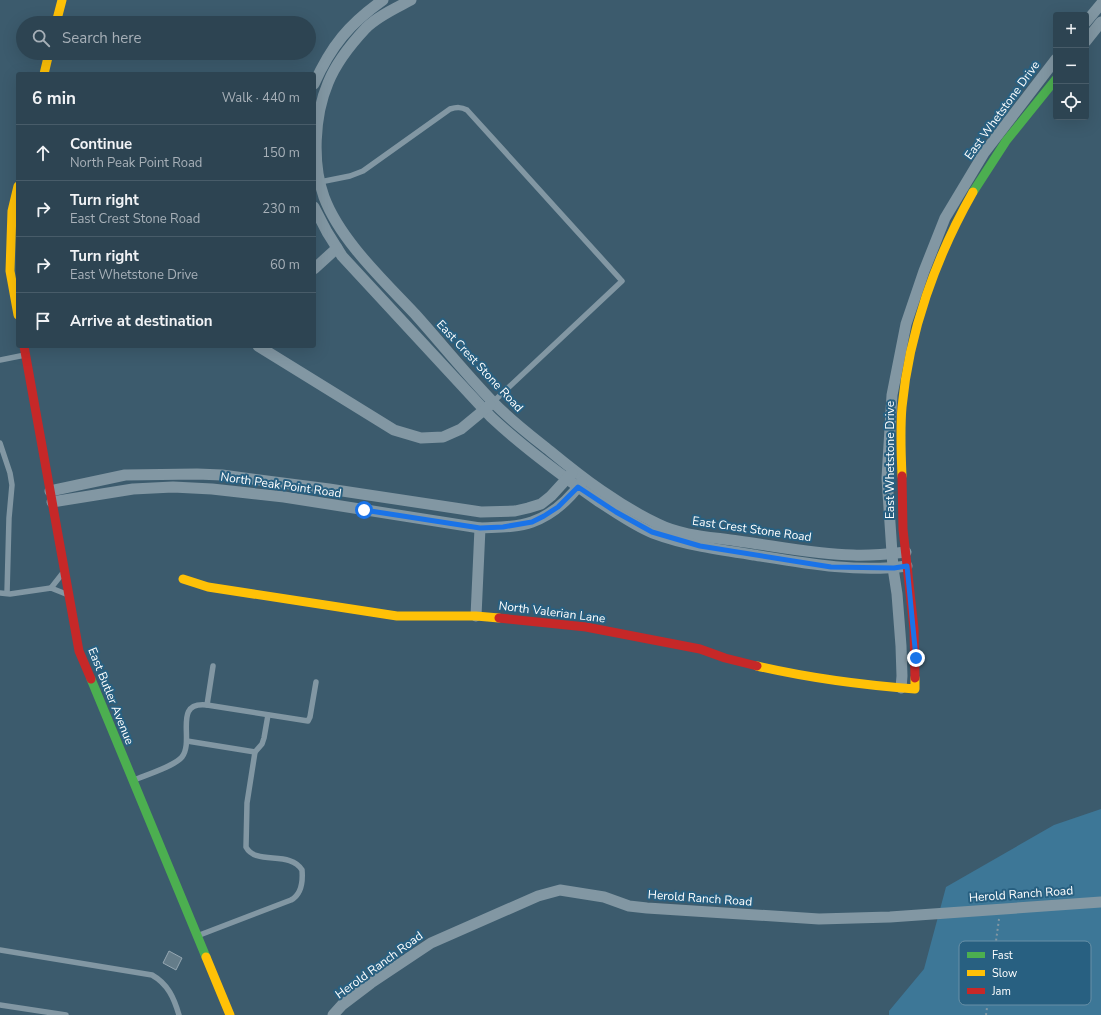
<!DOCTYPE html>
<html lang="en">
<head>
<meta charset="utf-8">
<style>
	:root { --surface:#2d4452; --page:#394e5c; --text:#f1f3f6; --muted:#a7b0b8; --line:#485c69 }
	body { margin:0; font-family:"Nunito Sans",sans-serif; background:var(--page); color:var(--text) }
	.controls { position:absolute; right:12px; top:12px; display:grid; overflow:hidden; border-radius:4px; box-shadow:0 4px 16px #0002 }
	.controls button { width:36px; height:36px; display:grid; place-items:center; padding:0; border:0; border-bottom:1px solid var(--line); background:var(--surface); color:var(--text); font:20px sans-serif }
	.stop { position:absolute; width:12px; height:12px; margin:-9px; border:3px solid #1a73e8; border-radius:50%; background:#fff }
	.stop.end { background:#1a73e8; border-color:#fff; box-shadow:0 1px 4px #0008 }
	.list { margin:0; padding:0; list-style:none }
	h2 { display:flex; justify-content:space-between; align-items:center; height:52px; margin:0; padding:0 16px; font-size:17px }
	h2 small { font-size:13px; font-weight:400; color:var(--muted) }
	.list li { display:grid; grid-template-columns:26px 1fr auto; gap:12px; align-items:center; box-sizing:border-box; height:56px; padding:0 16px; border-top:1px solid var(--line) }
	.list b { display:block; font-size:15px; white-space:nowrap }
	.list p { margin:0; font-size:13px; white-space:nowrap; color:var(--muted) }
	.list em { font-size:13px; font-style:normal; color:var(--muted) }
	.icon { flex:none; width:22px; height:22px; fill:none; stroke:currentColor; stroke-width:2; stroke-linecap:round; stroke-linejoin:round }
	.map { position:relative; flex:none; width:1101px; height:1015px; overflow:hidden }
	.search { position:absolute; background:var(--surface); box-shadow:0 4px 16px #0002; left:16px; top:16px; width:300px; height:44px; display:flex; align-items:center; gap:10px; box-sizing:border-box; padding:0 14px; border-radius:22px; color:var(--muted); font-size:15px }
	.panel { position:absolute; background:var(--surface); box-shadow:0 4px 16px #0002; left:16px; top:72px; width:300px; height:276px; border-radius:4px }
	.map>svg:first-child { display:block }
	.green { fill:#3d7797 }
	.building { fill:#657d8a; stroke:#95a7b2 }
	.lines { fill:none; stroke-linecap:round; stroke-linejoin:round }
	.path { stroke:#8297a3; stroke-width:2; stroke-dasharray:2 3; stroke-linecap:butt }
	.lane { stroke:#8297a3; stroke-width:5.5 }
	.street { stroke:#8297a3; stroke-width:11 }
	.fast { stroke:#4caf50; stroke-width:9 }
	.slow { stroke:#ffc107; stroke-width:9 }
	.jam { stroke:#c62828; stroke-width:9 }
	.route { stroke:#1a73e8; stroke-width:5 }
	.labels { text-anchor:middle; stroke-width:4; stroke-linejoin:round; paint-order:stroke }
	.street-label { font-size:12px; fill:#fff; stroke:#286081 }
	.key { fill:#286081; stroke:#6890a7; stroke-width:1 }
	.key-label { font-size:11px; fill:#fff }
</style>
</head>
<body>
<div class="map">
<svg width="1101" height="1015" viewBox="0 0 1101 1015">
	<rect width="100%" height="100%" fill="#3c5b6d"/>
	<path class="green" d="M1101,809V1015H889V1011L924,969L946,887L1054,825Z"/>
	<path class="building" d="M169,951L182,958L176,970L163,963Z"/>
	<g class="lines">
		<path class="path" d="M986,1015L999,919"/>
		<g class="lane">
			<path d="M320,182L350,176L363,171L450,109C457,107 461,107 467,110L622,281L493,402"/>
			<path d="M0,360L25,355"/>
			<path d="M0,443L10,473L12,485L9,518L7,593"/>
			<path d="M51,588L62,574"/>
			<path d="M0,593L10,594L51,588L66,594"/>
			<path d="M207,705L213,666"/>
			<path d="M187,741L255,752"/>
			<path d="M134,780C146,775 175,766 182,757C195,740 172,701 207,705L308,721L310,717L316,682"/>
			<path d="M197,936L291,900C302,894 303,882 302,870C290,850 256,866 246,847L247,803L255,752L262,744L264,738L268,715"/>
			<path d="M0,950L152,975C168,984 174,998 179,1015"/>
			<path d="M0,1005L66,1015"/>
		</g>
		<g class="street">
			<path d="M411,0C396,8 378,16 366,28C351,44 336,63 328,83C314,116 312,164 324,197C340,240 384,281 415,314C441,343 465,373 492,401C510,420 530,435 550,451C584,479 618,505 658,524C682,536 712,537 738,541C776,546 814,554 853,555C870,556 888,554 906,552"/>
			<path d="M1086,22L1101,4"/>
			<path d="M1086,41L1101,22"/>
			<path d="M314,84C331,46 349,24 383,0"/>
			<path d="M314,207L327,232L342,256L491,417C524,448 561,475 598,501C614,511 635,526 653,533C685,545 720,550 754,555C803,563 857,573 907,566"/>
			<path d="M314,269L337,248"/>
			<path d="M258,346L394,430L421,438L443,437L461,429L490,405"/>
			<path d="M50,491L125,475L197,474L222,475L329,489L481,512L515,511L528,508L541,504L551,496L572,473"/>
			<path d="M52,502L133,489L173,487L212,489L284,497L480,528C496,527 516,528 532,522C552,515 570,498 582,482"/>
			<path d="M476,616L480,528"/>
			<path d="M901,688L902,676L901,646L897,594L893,568L887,478L892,395L906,324L924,271L945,218L984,153L1056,59"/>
			<path d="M333,1015L342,1005L371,983L431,943L538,896L560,890L604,897L629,906L647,908L819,919L890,917L1101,902"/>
		</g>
		<g class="fast">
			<path d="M973,192L1006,141L1056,79"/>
			<path d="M91,679L206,957"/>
		</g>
		<g class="slow">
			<path d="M56,23L62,0"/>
			<path d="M44,74L49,53"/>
			<path d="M18,186L12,211L10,271L18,315"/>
			<path d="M902,476C901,453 900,430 902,407C909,332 936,257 973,192"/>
			<path d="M183,579L208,587L397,616H476L499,618"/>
			<path d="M757,666C809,678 862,685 915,689V678"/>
			<path d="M206,957L230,1015"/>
		</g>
		<g class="jam">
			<path d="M24,346L79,651L91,679"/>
			<path d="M902,476L903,529L914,629L915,678"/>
			<path d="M499,618L586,627L700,649L725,658L757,666"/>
		</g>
	</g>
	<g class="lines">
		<path class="route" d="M364,510L480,528L503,527L532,522L544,516L558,507L578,487L616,512L652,532L700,546L831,567L894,568L907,566L916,658"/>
	</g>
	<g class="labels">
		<g class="street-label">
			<text transform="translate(1002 110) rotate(-54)" y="4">East Whetstone Drive</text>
			<text transform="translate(480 366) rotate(47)" y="4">East Crest Stone Road</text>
			<text transform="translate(890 460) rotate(-90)" y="4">East Whetstone Drive</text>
			<text transform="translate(281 485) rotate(8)" y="4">North Peak Point Road</text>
			<text transform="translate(752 529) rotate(8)" y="4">East Crest Stone Road</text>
			<text transform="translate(552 612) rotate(7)" y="4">North Valerian Lane</text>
			<text transform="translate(111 696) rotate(68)" y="4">East Butler Avenue</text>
			<text transform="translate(1021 894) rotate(-4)" y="4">Herold Ranch Road</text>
			<text transform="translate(700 898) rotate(4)" y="4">Herold Ranch Road</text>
			<text transform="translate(379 965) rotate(-36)" y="4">Herold Ranch Road</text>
		</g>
	</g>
	<rect x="959" y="941" width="132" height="64" rx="6" class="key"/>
	<rect x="967" y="952" width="18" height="6" fill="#4caf50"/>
	<rect x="967" y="970" width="18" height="6" fill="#ffc107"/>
	<rect x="967" y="988" width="18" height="6" fill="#c62828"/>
	<g class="key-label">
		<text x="992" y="959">Fast</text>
		<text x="992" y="977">Slow</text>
		<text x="992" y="995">Jam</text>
	</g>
</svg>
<div class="controls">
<button>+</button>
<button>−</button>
<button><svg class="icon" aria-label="locate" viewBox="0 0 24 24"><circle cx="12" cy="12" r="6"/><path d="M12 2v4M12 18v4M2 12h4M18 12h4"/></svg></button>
</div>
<div class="stop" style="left:364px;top:510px"></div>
<div class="stop end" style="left:916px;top:658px"></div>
<div class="search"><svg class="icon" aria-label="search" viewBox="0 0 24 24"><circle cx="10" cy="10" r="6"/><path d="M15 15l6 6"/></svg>Search here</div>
<section class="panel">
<h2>6 min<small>Walk · 440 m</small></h2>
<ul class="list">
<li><svg class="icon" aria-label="ahead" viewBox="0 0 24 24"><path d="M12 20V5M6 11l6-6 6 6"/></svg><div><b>Continue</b><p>North Peak Point Road</p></div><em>150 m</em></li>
<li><svg class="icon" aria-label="right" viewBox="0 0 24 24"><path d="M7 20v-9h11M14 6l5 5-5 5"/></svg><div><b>Turn right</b><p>East Crest Stone Road</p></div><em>230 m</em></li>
<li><svg class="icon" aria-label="right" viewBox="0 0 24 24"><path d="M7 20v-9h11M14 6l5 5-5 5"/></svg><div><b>Turn right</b><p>East Whetstone Drive</p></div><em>60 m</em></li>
<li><svg class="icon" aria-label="arrive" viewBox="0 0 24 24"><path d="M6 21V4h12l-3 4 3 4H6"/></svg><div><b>Arrive at destination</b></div></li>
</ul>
</section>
</div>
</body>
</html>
